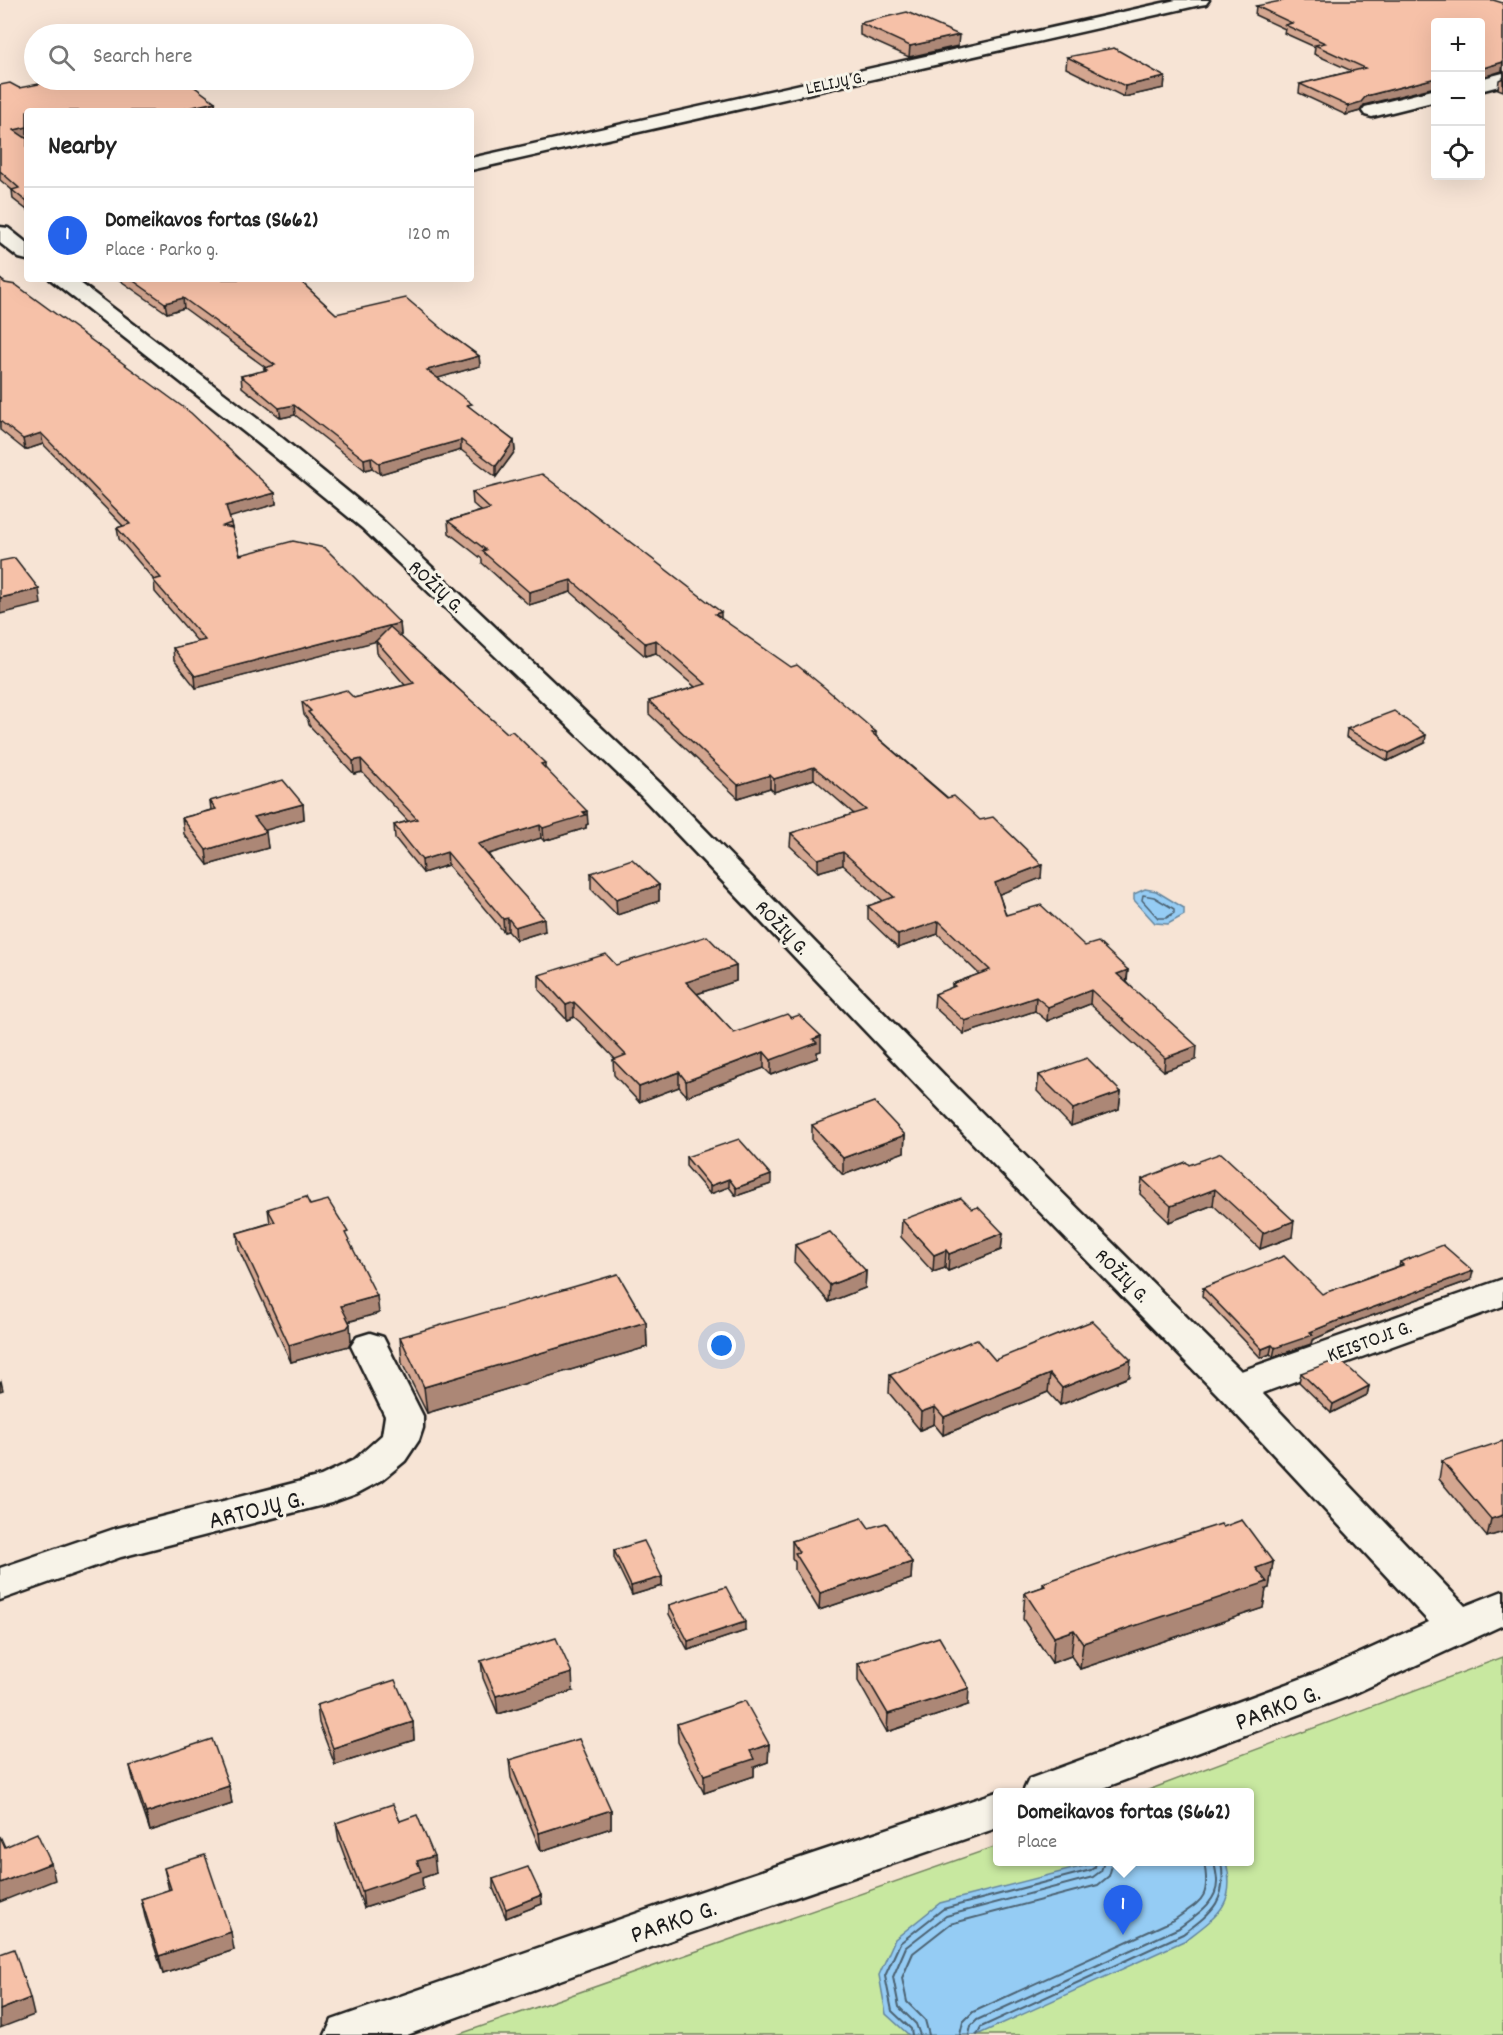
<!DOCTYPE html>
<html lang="en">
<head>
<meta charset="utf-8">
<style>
	:root { --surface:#fff; --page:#f6f6f6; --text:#222; --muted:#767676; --line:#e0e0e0; --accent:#2563eb }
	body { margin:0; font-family:Dekko,sans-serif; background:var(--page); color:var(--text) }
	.controls { position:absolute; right:18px; top:18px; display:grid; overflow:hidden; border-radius:6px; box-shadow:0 6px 24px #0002 }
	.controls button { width:54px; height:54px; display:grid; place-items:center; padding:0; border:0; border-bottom:2px solid var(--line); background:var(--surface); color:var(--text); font:30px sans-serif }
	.you { position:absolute; left:722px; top:1346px; width:21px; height:21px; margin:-15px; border:4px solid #fff; border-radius:50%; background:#1a73e8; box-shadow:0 0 0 9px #1a73e833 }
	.badge { display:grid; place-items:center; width:39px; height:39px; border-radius:50%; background:var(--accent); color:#fff; font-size:20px; font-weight:700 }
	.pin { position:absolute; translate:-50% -50px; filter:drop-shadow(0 2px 3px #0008) }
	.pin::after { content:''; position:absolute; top:32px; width:21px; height:18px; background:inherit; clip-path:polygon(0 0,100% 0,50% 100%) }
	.popup { position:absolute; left:993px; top:1788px; width:261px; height:78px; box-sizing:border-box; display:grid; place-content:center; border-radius:6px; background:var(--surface); filter:drop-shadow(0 2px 4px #0005); font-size:20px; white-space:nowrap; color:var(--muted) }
	.popup b { font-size:22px; color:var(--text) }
	.popup::after { content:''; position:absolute; left:50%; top:100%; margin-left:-12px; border:12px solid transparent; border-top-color:var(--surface) }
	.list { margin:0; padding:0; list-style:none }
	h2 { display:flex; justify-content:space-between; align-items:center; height:78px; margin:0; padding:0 24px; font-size:26px }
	h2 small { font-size:20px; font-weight:400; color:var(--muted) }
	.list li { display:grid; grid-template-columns:39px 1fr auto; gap:18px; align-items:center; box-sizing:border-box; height:96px; padding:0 24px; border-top:2px solid var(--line) }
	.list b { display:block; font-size:22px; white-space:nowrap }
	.list p { margin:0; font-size:20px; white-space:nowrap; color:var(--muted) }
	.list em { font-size:20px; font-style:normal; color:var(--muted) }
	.icon { flex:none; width:33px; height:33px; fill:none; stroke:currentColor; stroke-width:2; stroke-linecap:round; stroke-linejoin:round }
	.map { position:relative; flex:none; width:1503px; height:2035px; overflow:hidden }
	.search { position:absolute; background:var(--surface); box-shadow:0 6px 24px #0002; left:24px; top:24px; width:450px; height:66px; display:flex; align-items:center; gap:15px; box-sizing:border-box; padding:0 21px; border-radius:33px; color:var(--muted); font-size:22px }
	.panel { position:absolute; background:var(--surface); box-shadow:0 6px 24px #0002; left:24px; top:108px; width:450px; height:174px; border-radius:6px }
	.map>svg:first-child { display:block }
	.green { fill:#c8e8a0; stroke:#72825e; stroke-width:1.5 }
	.water { fill:#95ccf4; stroke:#65869e; stroke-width:1.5 }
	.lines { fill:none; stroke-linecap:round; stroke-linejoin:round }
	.shore-far1 { stroke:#4c6272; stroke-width:1.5 }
	.shore { stroke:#4c6272; stroke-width:2 }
	.street-casing { stroke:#1c1c1c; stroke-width:5 }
	.street { fill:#f7f3e8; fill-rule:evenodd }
	.wall { fill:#d4a690; stroke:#1c1c1c; stroke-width:1.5 }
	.shaded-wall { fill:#ac8776; stroke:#1c1c1c; stroke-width:1.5 }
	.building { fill:#f6c1a8; stroke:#1c1c1c; stroke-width:1.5 }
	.labels { text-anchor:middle; stroke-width:6; stroke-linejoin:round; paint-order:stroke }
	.far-street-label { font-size:18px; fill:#1c1c1c; stroke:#f7f3e8 }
	.street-label { font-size:21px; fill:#1c1c1c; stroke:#f7f3e8 }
	.near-street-label { font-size:26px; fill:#1c1c1c; stroke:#f7f3e8 }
</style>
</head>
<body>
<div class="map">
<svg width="1503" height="2035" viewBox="0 0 1503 2035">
	<rect width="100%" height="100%" fill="#f7e4d5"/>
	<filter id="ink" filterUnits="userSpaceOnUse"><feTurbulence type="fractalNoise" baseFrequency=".0167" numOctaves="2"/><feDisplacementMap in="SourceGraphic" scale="12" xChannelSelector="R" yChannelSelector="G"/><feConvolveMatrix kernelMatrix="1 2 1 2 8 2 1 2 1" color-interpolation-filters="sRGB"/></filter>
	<g filter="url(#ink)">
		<path class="green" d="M1503,1657V2035H457L997,1846V1862H1249V1792H1143Z"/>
		<g class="water">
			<path d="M1145,889L1156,891L1184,908V915L1168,924L1155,923L1134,900V894Z"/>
			<path d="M1100,1862H1226C1237,1904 1217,1916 1186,1940L977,2035H909L886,2014L879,1975L895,1939L940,1903Z"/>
		</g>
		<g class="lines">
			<path class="shore-far1" d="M1143,895L1154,897L1174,909V913L1166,918H1158L1142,900Z"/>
			<g class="shore">
				<path d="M912,2035L911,2029L892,2011L885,1976L900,1943L943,1909L1091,1870L1095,1867L1096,1862"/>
				<path d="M920,2035L916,2024L899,2007L893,1977L906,1947L946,1916L1093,1877L1101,1871L1104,1862"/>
				<path d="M929,2035L925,2020L907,2002L902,1978L913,1953L950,1924L1098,1885L1109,1876L1113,1862"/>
				<path d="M960,2035L963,2022L973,2012L1174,1920C1202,1900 1211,1899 1204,1862"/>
				<path d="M969,2035L971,2026L977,2020L1179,1928C1194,1916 1218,1903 1217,1881C1217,1875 1215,1868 1214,1862"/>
				<path d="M977,2035L981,2027L1183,1934C1212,1912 1228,1901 1221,1862"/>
			</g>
			<g class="street-casing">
				<g id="street">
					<path d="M1176,0H1209L1206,4L1200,5L471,170V158Z"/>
					<path d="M1503,73V85L1480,91V79Z"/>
					<path d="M1436,89V101L1372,117L1365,115L1362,111L1365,107Z"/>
					<path d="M0,227L8,228L27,243V260L19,258L0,243Z"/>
					<path d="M50,279H75L276,433L380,518L661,784L951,1082L1241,1371L1503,1279V1306L1262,1393L1465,1606L1503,1591V1625L1349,1696L1093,1792H1023L1029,1779L1319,1672L1429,1622L1221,1398L927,1096L641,796L362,528L258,443Z"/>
					<path d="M370,1333L383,1337L423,1416V1428L419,1440L405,1461L382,1480L356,1494L331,1503L121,1557L0,1600V1568L114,1529L321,1476L354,1460L382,1435L385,1416L351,1346L357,1337Z"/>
					<path d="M997,1792H999H997V1828L688,1934L407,2035H325L332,2020L349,2014L678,1899Z"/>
				</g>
			</g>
			<use href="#street" class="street"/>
		</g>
		<g class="wall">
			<path d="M1503,3V71L1436,22V87L1364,105L1360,111L1346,115L1299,93L1300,84L1352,71L1314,54L1315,47L1284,33L1285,29L1255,15L1256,6Z"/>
			<path d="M860,23L958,46L909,57L860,35Z"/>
			<path d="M1067,57L1165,77L1164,88L1124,97L1066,68Z"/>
			<path d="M1503,78V91L1498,89L1499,80Z"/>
			<path d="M0,85L19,88L215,102L216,111H27V137H24L27,139V210L13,199L12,190L0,180Z"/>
			<path d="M0,279L275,493L276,504L229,517L240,555L400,623L401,635H399L507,733L545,763V768L588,824L586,825V828L544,841L541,838L488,854L545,931L516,940L508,931L504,932L448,865L423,873L395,838L394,825L408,821L362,772L354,774L309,725L308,720L304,715L302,702L354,698L405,685L377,653L376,641L196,688L174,660L173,648L198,642L155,592L154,580L119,539L117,528L123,526L43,444L25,450L0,430Z"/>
			<path d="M118,279H298L336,314L446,332L479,356L480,366L437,378L472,409L514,441L515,451L496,477L461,450L380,474L372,468L365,470L295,415L281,418L242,387L241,376L264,371V368L265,367L184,308L167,313Z"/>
			<path d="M472,492L721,619L876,732V736L1041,878L999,894L1006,915L1085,946L1128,970L1127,982L1196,1060L1164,1071L1090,1004L1047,1021L1035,1011L964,1034L934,1007L935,994L952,988V984L979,974L938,934L898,948L868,919V906L883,901L843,865L818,872L790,846L791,833L854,814L814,779L774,792L770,788L738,798L649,714V701L695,687L656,653L645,656L571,592L529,605L482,563V559L449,533L448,521L481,511L473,504Z"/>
			<path d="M1347,729L1425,743L1388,761L1346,737Z"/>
			<path d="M210,801L303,804L304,819L265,830L268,848L208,865L184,834L182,818L211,810Z"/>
			<path d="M591,873L659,885V901L617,915L591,889Z"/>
			<path d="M616,965L736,966V981L697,994L734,1033L821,1051L817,1052V1058L771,1075L764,1068L687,1096L679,1087L639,1102L614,1075L613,1060L615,1059L580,1022L574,1017L567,1020L539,990V975Z"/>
			<path d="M1039,1075L1121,1092L1119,1109L1071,1126L1037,1091Z"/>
			<path d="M812,1125L905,1135L904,1152L843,1175L812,1141Z"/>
			<path d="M686,1157L771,1184L736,1196L729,1187L710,1194L686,1166Z"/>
			<path d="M1189,1165L1292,1237L1260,1249L1213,1205L1169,1222L1140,1194L1142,1179Z"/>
			<path d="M310,1205L348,1241L379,1313L348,1322L351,1341L349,1346L291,1362L239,1250L237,1233L270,1223L268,1209Z"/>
			<path d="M972,1209L1003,1233L1001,1250L948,1271L945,1268L933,1272L901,1237L902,1220Z"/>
			<path d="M795,1245L866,1271L865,1288L829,1302L794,1262Z"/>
			<path d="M1400,1262L1471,1280L1346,1325L1312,1340L1311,1344L1273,1357L1270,1354L1261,1358L1202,1296L1203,1288L1322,1294L1399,1266Z"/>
			<path d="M646,1322L647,1347L427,1413L402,1363L400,1337Z"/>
			<path d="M995,1360L1129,1377L1060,1405L1048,1392L943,1435L934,1424L920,1430L889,1393L890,1375Z"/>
			<path d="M1301,1373L1369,1386L1367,1395L1331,1413L1299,1382Z"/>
			<path d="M1442,1461L1503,1532L1487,1537L1439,1479Z"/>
			<path d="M1223,1527L1273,1562L1269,1588L1266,1589L1263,1608L1080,1669L1071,1656L1052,1663L1023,1619L1025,1593L1043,1587V1583Z"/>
			<path d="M869,1528L912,1562L911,1579L819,1610L795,1570V1562L792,1558V1541Z"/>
			<path d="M614,1550L662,1577V1586L632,1595L614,1558Z"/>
			<path d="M669,1605L745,1631L688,1650L669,1614Z"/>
			<path d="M481,1661L573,1691L498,1714L483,1678Z"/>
			<path d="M858,1663L968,1705L887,1732L858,1681Z"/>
			<path d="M317,1705L413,1722L414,1740L335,1765L319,1723Z"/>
			<path d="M677,1724L769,1744L768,1762L754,1767V1776L704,1793L678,1742Z"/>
			<path d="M509,1760L611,1810V1828L541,1851L511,1778Z"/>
			<path d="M130,1766L229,1786L232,1804L150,1831L134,1783Z"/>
			<path d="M400,1821L436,1873L422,1878L423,1889L364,1908L339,1841L336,1823Z"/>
			<path d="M164,1868L234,1950L163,1974L145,1917L141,1899L169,1890Z"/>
			<path d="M493,1879L541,1895L542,1904L506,1918L493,1888Z"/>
		</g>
		<g class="shaded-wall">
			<path d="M959,35L958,46L909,57L910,46Z"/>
			<path d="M1503,62L1502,71L1480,78V69Z"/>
			<path d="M1165,77L1164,88L1124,97L1125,86Z"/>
			<path d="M1436,78L1435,87L1364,105L1360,111L1346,115L1348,106L1366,96Z"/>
			<path d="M215,102L216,111H175Z"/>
			<path d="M27,127V137L16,139L14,130Z"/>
			<path d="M183,298L184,308L167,313L165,303Z"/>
			<path d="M479,356L480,366L428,381L427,370Z"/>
			<path d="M294,405L295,415L281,418L279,408Z"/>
			<path d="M41,433L43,444L25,450L23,439Z"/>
			<path d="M461,440V450L380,474L379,463Z"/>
			<path d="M514,441L515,451L496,477V466Z"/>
			<path d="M371,457L372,468L365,470L364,459Z"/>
			<path d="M275,493L276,504L228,518L226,506Z"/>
			<path d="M571,580V592L529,605V592Z"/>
			<path d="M39,589L41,604L0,614V598Z"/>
			<path d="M721,612V625L715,614Z"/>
			<path d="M400,623L401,635L196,688L195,676Z"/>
			<path d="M656,640V653L645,656V643Z"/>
			<path d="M1426,735L1425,743L1388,761L1389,753Z"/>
			<path d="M361,759L362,772L354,774L353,761Z"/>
			<path d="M814,767V779L774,792V779Z"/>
			<path d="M770,775V788L738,798V785Z"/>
			<path d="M303,804L304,819L256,833L254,817Z"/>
			<path d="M587,811L588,824L586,825V828L544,841L543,828Z"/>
			<path d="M540,825L541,838L479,857L478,844Z"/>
			<path d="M266,832L268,848L208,865L206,850Z"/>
			<path d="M447,852L448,865L423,873L422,860Z"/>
			<path d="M843,852V865L818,872V859Z"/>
			<path d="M1042,865L1041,878L995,896V883Z"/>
			<path d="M659,885V901L617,915L616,899Z"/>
			<path d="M508,918V931L504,932L503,919Z"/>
			<path d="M544,918L545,931L516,940L515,927Z"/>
			<path d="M939,921L938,934L898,948V935Z"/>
			<path d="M736,966V981L687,997L686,982Z"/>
			<path d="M1128,970L1126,984L1117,974Z"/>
			<path d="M1091,990L1090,1004L1047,1021L1048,1007Z"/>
			<path d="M1036,997L1035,1011L964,1034L965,1021Z"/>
			<path d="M574,1002V1017L567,1020L566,1005Z"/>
			<path d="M821,1036V1051L817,1052V1058L771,1075V1060L813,1039Z"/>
			<path d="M1197,1046L1196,1060L1164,1071L1165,1058Z"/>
			<path d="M764,1052V1068L687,1096L686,1081Z"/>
			<path d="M679,1072V1087L639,1102V1087Z"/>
			<path d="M1121,1092L1119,1109L1071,1126L1073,1109Z"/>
			<path d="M905,1135L904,1152L843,1175V1158Z"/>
			<path d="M771,1175V1184L736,1196V1188Z"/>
			<path d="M729,1179V1187L710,1194V1186Z"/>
			<path d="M1215,1189L1213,1205L1169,1222L1171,1206Z"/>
			<path d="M1294,1221L1292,1237L1260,1249L1263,1233Z"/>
			<path d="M1003,1233L1001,1250L948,1271L949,1254Z"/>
			<path d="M946,1250L945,1268L933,1272L934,1255Z"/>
			<path d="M866,1271L865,1288L829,1302L830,1285Z"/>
			<path d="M1473,1271L1471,1280L1346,1325L1312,1340L1311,1344L1273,1357L1275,1348L1310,1332L1347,1317Z"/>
			<path d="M377,1296L379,1313L343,1323L341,1306Z"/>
			<path d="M646,1322L647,1347L427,1413L424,1387Z"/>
			<path d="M350,1324L351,1341L349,1346L291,1362L289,1345Z"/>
			<path d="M1272,1345L1270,1354L1261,1358L1262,1349Z"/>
			<path d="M1131,1360L1129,1377L1060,1405L1062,1388Z"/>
			<path d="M1050,1374L1048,1392L943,1435L944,1417Z"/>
			<path d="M1,1381L3,1390L0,1391V1382Z"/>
			<path d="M1369,1386L1367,1395L1331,1413L1333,1404Z"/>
			<path d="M935,1407L934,1424L920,1430L921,1412Z"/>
			<path d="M1503,1515V1532L1487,1537L1491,1519Z"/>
			<path d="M912,1562L911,1579L819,1610L820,1593Z"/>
			<path d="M1273,1562L1269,1588L1266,1589L1263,1608L1080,1669L1083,1643L1256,1568Z"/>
			<path d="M662,1577V1586L632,1595L631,1586Z"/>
			<path d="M745,1622V1631L688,1650V1641Z"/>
			<path d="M1074,1630L1071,1656L1052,1663L1054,1637Z"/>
			<path d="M572,1673L573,1691L498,1714L496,1696Z"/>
			<path d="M969,1688L968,1705L887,1732L888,1714Z"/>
			<path d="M413,1722L414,1740L335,1765L333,1748Z"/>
			<path d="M769,1744L768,1762L754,1767V1776L704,1793V1775L750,1751Z"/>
			<path d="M229,1786L232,1804L150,1831L146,1813Z"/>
			<path d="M611,1810V1828L541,1851L539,1833Z"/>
			<path d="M434,1856L436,1873L422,1878L423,1889L364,1908L362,1891L417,1861Z"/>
			<path d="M51,1863L55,1880L0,1902V1883Z"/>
			<path d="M541,1895L542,1904L506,1918V1909Z"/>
			<path d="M231,1932L234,1950L163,1974L159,1956Z"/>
			<path d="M30,1998L34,2015L0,2028V2010Z"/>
		</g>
		<g class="building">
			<path d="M1286,0H1493L1503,3V62L1480,69V22H1436V78L1366,96L1361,102L1348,106L1300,84L1365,68L1315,45L1325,43L1285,25L1292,23L1256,6Z"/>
			<path d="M907,12L959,35L910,46L860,23Z"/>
			<path d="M1114,48L1165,77L1125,86L1067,57Z"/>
			<path d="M59,80H185L215,102L175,111H102L100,110L97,111H27V127L14,130L27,139V202L12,190L19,188L0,171V85L10,83L19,88Z"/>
			<path d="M0,279L5,283L16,285L191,413L275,493L226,506L231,523L223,526L232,528L240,555L293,541L325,548L400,623L195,676L173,648L205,640L153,580L161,578L117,528L130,524L41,433L23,439L0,421Z"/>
			<path d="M131,279H298L336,314L406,298L446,332L479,356L427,370L472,404L467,405L514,441L496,466L461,440L379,463L371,457L364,459L294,405L279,408L241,376L267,370L264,368L275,365L183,298L165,303Z"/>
			<path d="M542,474L721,612L715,614L791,667L797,665L824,687L876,732L872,733L947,798L954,796L980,820L993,817L1042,865L995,883L1006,915L1041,905L1085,946L1098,942L1128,970L1117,974L1197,1046L1165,1058L1091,990L1048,1007L1036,997L965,1021L935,994L955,986L952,984L990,970L939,921L898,935L868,906L894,897L843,852L818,859L791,833L866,810L814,767L774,779L770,775L738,785L649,701L706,684L656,640L645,643L571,580L529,592L482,551L486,550L448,521L490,509L472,492Z"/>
			<path d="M15,558L39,589L0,598V561Z"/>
			<path d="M390,627L507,733L512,731L545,763L541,764L587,811L583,812L586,815L543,828L540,825L478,844L544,918L515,927L508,918L503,919L447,852L422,860L394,825L417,819L361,759L353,761L308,712L311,711L302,702L346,690L354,698L414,683L376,641Z"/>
			<path d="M1394,711L1426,735L1389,753L1347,729Z"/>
			<path d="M283,780L303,804L254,817L266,832L206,850L182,818L216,809L210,801Z"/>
			<path d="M632,859L659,885L616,899L591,873Z"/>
			<path d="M707,936L736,966L686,982L734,1033L787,1014L791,1018L799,1015L821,1036L813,1039L817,1043L771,1060L764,1052L686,1081L679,1072L639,1087L613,1060L626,1055L579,1007L574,1002L566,1005L539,975L606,954L616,965Z"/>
			<path d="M1087,1058L1121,1092L1073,1109L1039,1075Z"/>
			<path d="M874,1102L905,1135L843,1158L812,1125Z"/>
			<path d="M739,1139L771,1175L736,1188L729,1179L710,1186L686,1157Z"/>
			<path d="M1221,1153L1294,1221L1263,1233L1215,1189L1171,1206L1142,1179L1186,1162L1189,1165Z"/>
			<path d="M306,1197L310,1205L328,1200L348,1232L345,1233L377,1296L341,1306L350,1324L347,1328L289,1345L237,1233L275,1222L268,1209Z"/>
			<path d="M961,1198L972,1209L978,1207L1003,1233L949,1254L946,1250L934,1255L902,1220Z"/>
			<path d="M830,1232L866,1271L830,1285L795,1245Z"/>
			<path d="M1443,1245L1473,1271L1347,1317L1310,1332L1313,1335L1275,1348L1272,1345L1262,1349L1203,1288L1284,1256L1322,1294L1403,1265L1400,1262Z"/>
			<path d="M618,1274L646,1322L424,1387L400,1337Z"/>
			<path d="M1092,1321L1131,1360L1062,1388L1050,1374L944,1417L935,1407L921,1412L890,1375L977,1339L995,1360Z"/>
			<path d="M1339,1359L1369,1386L1333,1404L1301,1373Z"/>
			<path d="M1503,1441V1515L1491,1519L1442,1461Z"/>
			<path d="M862,1518L869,1528L886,1523L912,1562L820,1593L795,1553L799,1552L792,1541Z"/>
			<path d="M1242,1520L1273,1562L1256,1568L1267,1582L1083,1643L1074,1630L1054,1637L1025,1593L1045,1586L1043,1583L1115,1558L1221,1524L1223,1527Z"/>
			<path d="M644,1541L662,1577L631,1586L614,1550Z"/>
			<path d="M726,1587L745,1622L688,1641L669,1605Z"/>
			<path d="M939,1637L969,1688L888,1714L858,1663Z"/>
			<path d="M556,1638L572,1673L496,1696L481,1661Z"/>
			<path d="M395,1680L413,1722L333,1748L317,1705Z"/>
			<path d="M745,1701L769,1744L750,1751L754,1759L704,1775L677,1724Z"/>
			<path d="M212,1739L229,1786L146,1813L130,1766Z"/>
			<path d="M579,1739L611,1810L539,1833L509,1760Z"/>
			<path d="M393,1804L400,1821L417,1815L434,1856L417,1861L421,1871L362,1891L336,1823Z"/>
			<path d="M37,1833L51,1863L0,1883V1836L5,1847Z"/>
			<path d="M205,1855L231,1932L159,1956L141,1899L171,1889L164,1868Z"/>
			<path d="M528,1867L541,1895L506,1909L493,1879Z"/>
			<path d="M14,1949L30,1998L0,2010V1954Z"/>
		</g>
	</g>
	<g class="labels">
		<g class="far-street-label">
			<text transform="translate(835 82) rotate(-12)" y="6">LELIJŲ G.</text>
		</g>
		<g class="street-label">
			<text transform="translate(437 586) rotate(43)" y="7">ROŽIŲ G.</text>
			<text transform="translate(783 927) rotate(46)" y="7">ROŽIŲ G.</text>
			<text transform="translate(1123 1275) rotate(45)" y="7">ROŽIŲ G.</text>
			<text transform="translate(1369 1340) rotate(-20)" y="7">KEISTOJI G.</text>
		</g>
		<g class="near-street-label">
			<text transform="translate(256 1508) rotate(-14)" y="9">ARTOJŲ G.</text>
			<text transform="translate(1277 1706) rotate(-21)" y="9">PARKO G.</text>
			<text transform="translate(673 1920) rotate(-19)" y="9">PARKO G.</text>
		</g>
	</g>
</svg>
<div class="controls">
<button>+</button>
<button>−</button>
<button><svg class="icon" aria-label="locate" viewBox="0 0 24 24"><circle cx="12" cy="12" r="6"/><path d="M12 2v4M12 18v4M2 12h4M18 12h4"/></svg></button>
</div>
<div class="you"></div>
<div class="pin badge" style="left:1123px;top:1935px">1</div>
<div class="popup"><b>Domeikavos fortas (S662)</b>Place</div>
<div class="search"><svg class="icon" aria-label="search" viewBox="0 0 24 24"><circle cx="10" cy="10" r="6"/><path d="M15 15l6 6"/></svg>Search here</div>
<section class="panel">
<h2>Nearby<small></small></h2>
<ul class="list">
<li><span class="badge">1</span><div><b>Domeikavos fortas (S662)</b><p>Place · Parko g.</p></div><em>120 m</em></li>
</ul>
</section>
</div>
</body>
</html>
